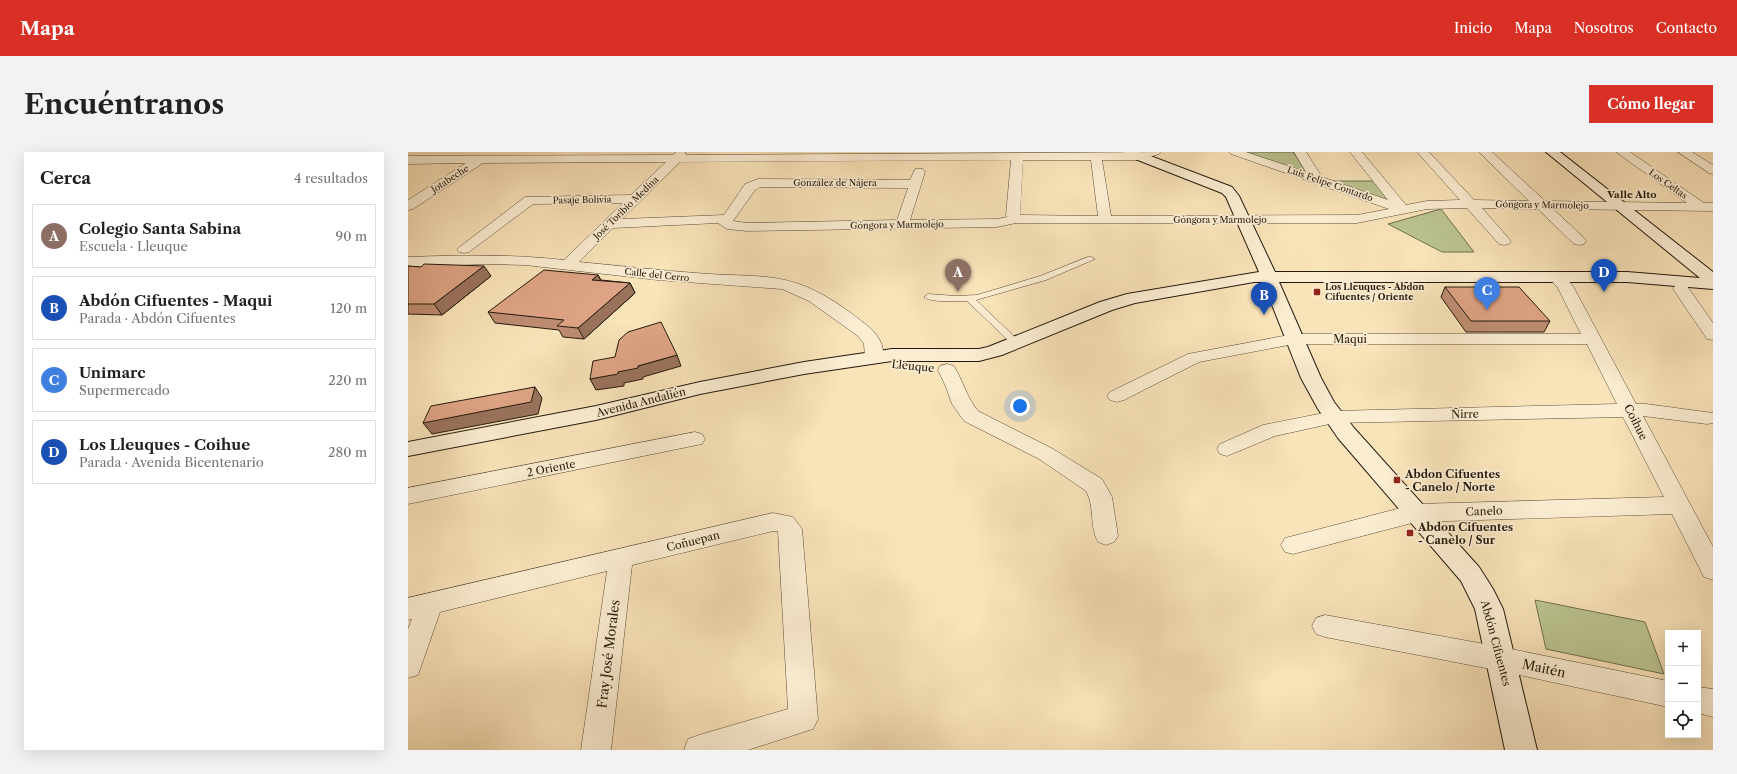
<!DOCTYPE html>
<html lang="es">
<head>
<meta charset="utf-8">
<style>
	:root { --surface:#fff; --page:#f2f2f2; --text:#202124; --muted:#757577; --line:#e0e0e0; --accent:#d93025 }
	body { margin:0; font-family:"Libre Caslon Text",serif; background:var(--page); color:var(--text) }
	.controls { position:absolute; right:12px; bottom:12px; display:grid; overflow:hidden; border-radius:0px; box-shadow:0 4px 16px #0002 }
	.controls button { width:36px; height:36px; display:grid; place-items:center; padding:0; border:0; border-bottom:1px solid var(--line); background:var(--surface); color:var(--text); font:20px sans-serif }
	.you { position:absolute; left:612px; top:254px; width:14px; height:14px; margin:-10px; border:3px solid #fff; border-radius:50%; background:#1a73e8; box-shadow:0 0 0 6px #1a73e833 }
	.badge { display:grid; place-items:center; width:26px; height:26px; border-radius:50%; background:var(--accent); color:#fff; font-size:13px; font-weight:700 }
	.pin { position:absolute; translate:-50% -33px; filter:drop-shadow(0 1px 2px #0008) }
	.pin::after { content:''; position:absolute; top:21px; width:14px; height:12px; background:inherit; clip-path:polygon(0 0,100% 0,50% 100%) }
	.list { margin:0; padding:0; list-style:none }
	h2 { display:flex; justify-content:space-between; align-items:center; height:52px; margin:0; padding:0 16px; font-size:17px }
	h2 small { font-size:13px; font-weight:400; color:var(--muted) }
	.list li { display:grid; grid-template-columns:26px 1fr auto; gap:12px; align-items:center; box-sizing:border-box; height:64px; margin:0 8px 8px; padding:0 8px; border:1px solid var(--line); border-radius:0px }
	.list b { display:block; font-size:15px; white-space:nowrap }
	.list p { margin:0; font-size:13px; white-space:nowrap; color:var(--muted) }
	.list em { font-size:13px; font-style:normal; color:var(--muted) }
	.icon { flex:none; width:22px; height:22px; fill:none; stroke:currentColor; stroke-width:2; stroke-linecap:round; stroke-linejoin:round }
	.map { position:relative; flex:none; width:1305px; height:598px; overflow:hidden; border-radius:0px }
	header { display:flex; align-items:center; gap:24px; box-sizing:border-box; height:56px; padding:0 20px; background:var(--accent); color:#fff }
	header strong { font-size:19px }
	nav { display:flex; gap:22px; margin-inline-start:auto; font-size:14px }
	.intro { display:flex; align-items:center; justify-content:space-between; box-sizing:border-box; height:96px; padding:0 24px }
	h1 { margin:0; font-size:28px }
	.button { padding:10px 18px; border-radius:0px; background:var(--accent); color:#fff; font-size:14px; font-weight:700 }
	main { display:flex; gap:24px; padding:0 24px }
	aside { flex:1; background:var(--surface); border-radius:0px; box-shadow:0 4px 16px #0002 }
	.map>svg:first-child { display:block }
	.green { fill:#bbc491; stroke:#706f50 }
	.lines { fill:none; stroke-linecap:round; stroke-linejoin:round }
	.lane-casing { stroke:#5a4c39; stroke-width:1 }
	.street-casing { stroke:#5a4c39; stroke-width:1 }
	.secondary-casing { stroke:#251a0e; stroke-width:2 }
	.lane { fill:#fbedd2; fill-rule:evenodd }
	.street { fill:#fbedd2; fill-rule:evenodd }
	.secondary { fill:#fbedd2; fill-rule:evenodd }
	.wall { fill:#bf8d72; stroke:#251a0e }
	.shaded-wall { fill:#9b735d; stroke:#251a0e }
	.building { fill:#dea485; stroke:#251a0e }
	.poi-dot { fill:#8f2418; stroke:#fbedd2; stroke-width:1.5 }
	.labels { text-anchor:middle; stroke-width:3.5; stroke-linejoin:round; paint-order:stroke }
	.far-street-label { font-size:9px; fill:#251a0e; stroke:#fbedd2 }
	.far-poi-label { font-size:9px; font-weight:bold; fill:#251a0e; stroke:#fbedd2; text-anchor:start }
	.far-neighbourhood-label { font-size:10px; font-weight:bold; fill:#251a0e; stroke:#fbedd2 }
	.street-label { font-size:11px; fill:#251a0e; stroke:#fbedd2 }
	.poi-label { font-size:11px; font-weight:bold; fill:#251a0e; stroke:#fbedd2; text-anchor:start }
	.near-street-label { font-size:13px; fill:#251a0e; stroke:#fbedd2 }
</style>
</head>
<body>
<header>
<strong>Mapa</strong>
<nav><a>Inicio</a><a>Mapa</a><a>Nosotros</a><a>Contacto</a></nav>
</header>
<div class="intro"><h1>Encuéntranos</h1><a class="button">Cómo llegar</a></div>
<main>
<aside>
<h2>Cerca<small>4 resultados</small></h2>
<ul class="list">
<li><span class="badge" style="background:#8d6e63">A</span><div><b>Colegio Santa Sabina</b><p>Escuela · Lleuque</p></div><em>90 m</em></li>
<li><span class="badge" style="background:#1a4fb4">B</span><div><b>Abdón Cifuentes - Maqui</b><p>Parada · Abdón Cifuentes</p></div><em>120 m</em></li>
<li><span class="badge" style="background:#3f7fe0">C</span><div><b>Unimarc</b><p>Supermercado</p></div><em>220 m</em></li>
<li><span class="badge" style="background:#1a4fb4">D</span><div><b>Los Lleuques - Coihue</b><p>Parada · Avenida Bicentenario</p></div><em>280 m</em></li>
</ul>
</aside>
<div class="map">
<svg width="1305" height="598" viewBox="0 0 1305 598">
	<rect width="100%" height="100%" fill="#f9e3b9"/>
	<filter id="stains"><feTurbulence type="fractalNoise" baseFrequency=".005" numOctaves="4"/><feColorMatrix values="0 0 0 0 .2 0 0 0 0 .09 0 0 0 0 .02 0 0 0 .5 -.17"/></filter>
	<radialGradient id="worn" r=".72"><stop offset=".6" stop-color="#630" stop-opacity="0"/><stop offset="1" stop-color="#630" stop-opacity=".3"/></radialGradient>
	<g class="green">
		<path d="M835,0H885L901,24Z"/>
		<path d="M915,29H967L987,52Z"/>
		<path d="M1033,57L1066,100H1034L980,72Z"/>
		<path d="M1127,448L1237,470L1256,522L1138,497Z"/>
	</g>
	<g class="lines">
		<g class="lane-casing">
			<path id="lane" d="M680,105H683L687,107L638,128L568,148L611,189L613,191L611,193H605L559,149C549,149 523,151 516,145L520,142L548,144L569,143L632,124Z"/>
		</g>
		<g class="street-casing">
			<g id="street">
				<path d="M268,0H277L278,3L753,0L751,2L732,8H694L703,64L949,63L981,57L823,2L821,0H838L898,20L886,0H898L914,25L980,48L942,0H954L998,53L1019,49L1052,48L1009,0H1021L1066,48L1121,49L1071,0H1084L1137,49L1279,51L1208,0H1222L1296,51H1305V59L1145,57L1176,86L1178,89L1176,92L1171,93L1166,92L1130,57L1074,56L1103,89L1101,92L1096,93L1091,92L1059,56L1019,57L949,71H608L589,75L339,79L319,77L310,71L205,76L171,110C214,114 258,119 301,122C329,124 361,122 388,131C414,139 440,158 461,175C470,183 480,197 472,209L466,210L460,209L457,205L456,192L450,184L401,149L374,137L250,128L117,113L78,112L0,115V105C52,103 103,102 156,108L215,51L125,52L61,100L56,101L51,100L49,97L117,45L223,43L258,10L75,11L5,57L0,58V48L58,11L0,12V4L265,3ZM603,8L598,63L599,65L589,67L502,68L517,20L515,17H507L502,28L350,27L337,32L316,63L214,67L272,10ZM615,8H683L690,64L612,63ZM352,35L500,36L489,68L339,71L325,69L347,38Z"/>
				<path d="M1270,0H1284L1305,13V22L1301,21Z"/>
				<path d="M1148,120L1154,122L1165,134L1228,252H1238L1305,261V271L1299,272L1235,264L1305,395V428L1296,425L1264,362L1008,370L885,402L877,400L873,393L877,386L885,384L1008,352L1256,345L1215,265L926,271L867,284L819,304L812,302L809,297L812,292L855,273L926,259L1209,252L1179,192H886L791,210L716,248L709,250L702,248L699,244L702,240L780,202L886,182H1173L1150,136L1140,125L1142,122Z"/>
				<path d="M1273,132L1279,134L1305,171V188L1299,187L1265,137L1267,134Z"/>
				<path d="M539,212L546,214C555,229 559,246 570,259L645,297L694,327L704,345L710,384L706,390L698,393L690,390C681,374 687,354 678,339L631,307L556,269L544,252L538,235L530,218L532,214Z"/>
				<path d="M287,280L294,282L297,287L294,292L0,352V336Z"/>
				<path d="M365,361L385,365L394,377L410,567L405,577L340,598H276L280,587L291,583L380,557L370,379H365L224,413L203,598H173L199,419L32,460L10,523L0,526V477L4,467L0,468V446Z"/>
				<path d="M917,463L1093,495L1260,529V555L1093,519L917,485L908,482L904,474L908,466Z"/>
				<path d="M1290,535L1305,537V565L1290,561Z"/>
			</g>
		</g>
		<g class="secondary-casing">
			<path id="secondary" d="M715,0H732L824,35L831,44L867,120H1219L1292,126L1138,0H1152L1305,120V137L1219,130H871L913,226L926,250L946,276L1071,415L1085,437L1095,457L1129,598H1097L1067,457L1053,429L930,286L910,257L893,226L855,130H846L727,151L704,158L594,203L571,209H484L396,222L292,242L188,268L0,304V290L188,254L292,230L396,210L484,197H571L580,195L692,150L719,142L851,120L818,45L814,41L717,3Z"/>
		</g>
		<use href="#lane" class="lane"/>
		<use href="#street" class="street"/>
		<use href="#secondary" class="secondary"/>
	</g>
	<g class="wall">
		<path d="M0,114L83,124L34,163L0,162Z"/>
		<path d="M190,123L193,128L222,131L227,141L176,187L155,185L151,178L87,171L80,160Z"/>
		<path d="M1037,135L1142,169L1136,180H1058L1033,145Z"/>
	</g>
	<g class="shaded-wall">
		<path d="M76,114L83,124L34,163L26,152Z"/>
		<path d="M190,123L195,133L184,128Z"/>
		<path d="M222,131L227,141L176,187L170,176Z"/>
		<path d="M269,203L273,214L235,225V227L216,231V234L188,238L182,227L210,220Z"/>
		<path d="M127,235L134,246L130,262L24,282L15,271Z"/>
	</g>
	<g class="building">
		<path d="M16,112L76,114L26,152H0V114L13,115Z"/>
		<path d="M136,118L190,123L184,128L222,131L170,176L149,174L156,168L80,160Z"/>
		<path d="M1037,135H1111L1142,169H1063Z"/>
		<path d="M253,170L269,203L230,214V216L210,220V222L182,227L185,209L207,205L211,188L220,180Z"/>
		<path d="M127,235L123,250L15,271L23,254Z"/>
	</g>
	<g class="poi-dot">
		<rect x="905" y="136" width="8" height="8" rx="2"/>
		<rect x="985" y="324" width="8" height="8" rx="2"/>
		<rect x="998" y="377" width="8" height="8" rx="2"/>
	</g>
	<g class="labels">
		<g class="far-street-label">
			<text transform="translate(42 27) rotate(-33)" y="3">Jotabeche</text>
			<text x="427" y="34">González de Nájera</text>
			<text transform="translate(922 32) rotate(19)" y="3">Luis Felipe Contardo</text>
			<text transform="translate(1260 32) rotate(35)" y="3">Los Celtas</text>
			<text transform="translate(174 48) rotate(-1)" y="3">Pasaje Bolivia</text>
			<text transform="translate(1134 53) rotate(1)" y="3">Góngora y Marmolejo</text>
			<text transform="translate(218 56) rotate(-44)" y="3">José Toribio Medina</text>
			<text x="812" y="71">Góngora y Marmolejo</text>
			<text transform="translate(489 73) rotate(-1)" y="3">Góngora y Marmolejo</text>
			<text transform="translate(249 123) rotate(6)" y="3">Calle del Cerro</text>
		</g>
		<g class="far-poi-label">
			<text x="917" y="138">Los Lleuques - Abdon<tspan x="917" dy="10">Cifuentes / Oriente</tspan></text>
		</g>
		<g class="far-neighbourhood-label">
			<text x="1224" y="46">Valle Alto</text>
		</g>
		<g class="street-label">
			<text x="942" y="191">Maqui</text>
			<text transform="translate(505 214) rotate(6)" y="4">Lleuque</text>
			<text transform="translate(233 250) rotate(-14)" y="4">Avenida Andalién</text>
			<text transform="translate(1057 262) rotate(-1)" y="4">Ñirre</text>
			<text transform="translate(1228 270) rotate(63)" y="4">Coihue</text>
			<text transform="translate(143 316) rotate(-11)" y="4">2 Oriente</text>
			<text transform="translate(1076 359) rotate(-2)" y="4">Canelo</text>
			<text transform="translate(285 389) rotate(-14)" y="4">Coñuepan</text>
			<text transform="translate(1088 491) rotate(75)" y="4">Abdón Cifuentes</text>
		</g>
		<g class="poi-label">
			<text x="997" y="326">Abdon Cifuentes<tspan x="997" dy="13">- Canelo / Norte</tspan></text>
			<text x="1010" y="379">Abdon Cifuentes<tspan x="1010" dy="13">- Canelo / Sur</tspan></text>
		</g>
		<g class="near-street-label">
			<text transform="translate(200 502) rotate(-83)" y="5">Fray José Morales</text>
			<text transform="translate(1136 516) rotate(12)" y="5">Maitén</text>
		</g>
	</g>
	<rect width="100%" height="100%" filter="url(#stains)"/>
	<rect width="100%" height="100%" fill="url(#worn)"/>
</svg>
<div class="controls">
<button>+</button>
<button>−</button>
<button><svg class="icon" aria-label="locate" viewBox="0 0 24 24"><circle cx="12" cy="12" r="6"/><path d="M12 2v4M12 18v4M2 12h4M18 12h4"/></svg></button>
</div>
<div class="you"></div>
<div class="pin badge" style="left:550px;top:140px;background:#8d6e63">A</div>
<div class="pin badge" style="left:856px;top:163px;background:#1a4fb4">B</div>
<div class="pin badge" style="left:1079px;top:158px;background:#3f7fe0">C</div>
<div class="pin badge" style="left:1196px;top:140px;background:#1a4fb4">D</div>
</div>
</main>
</body>
</html>
